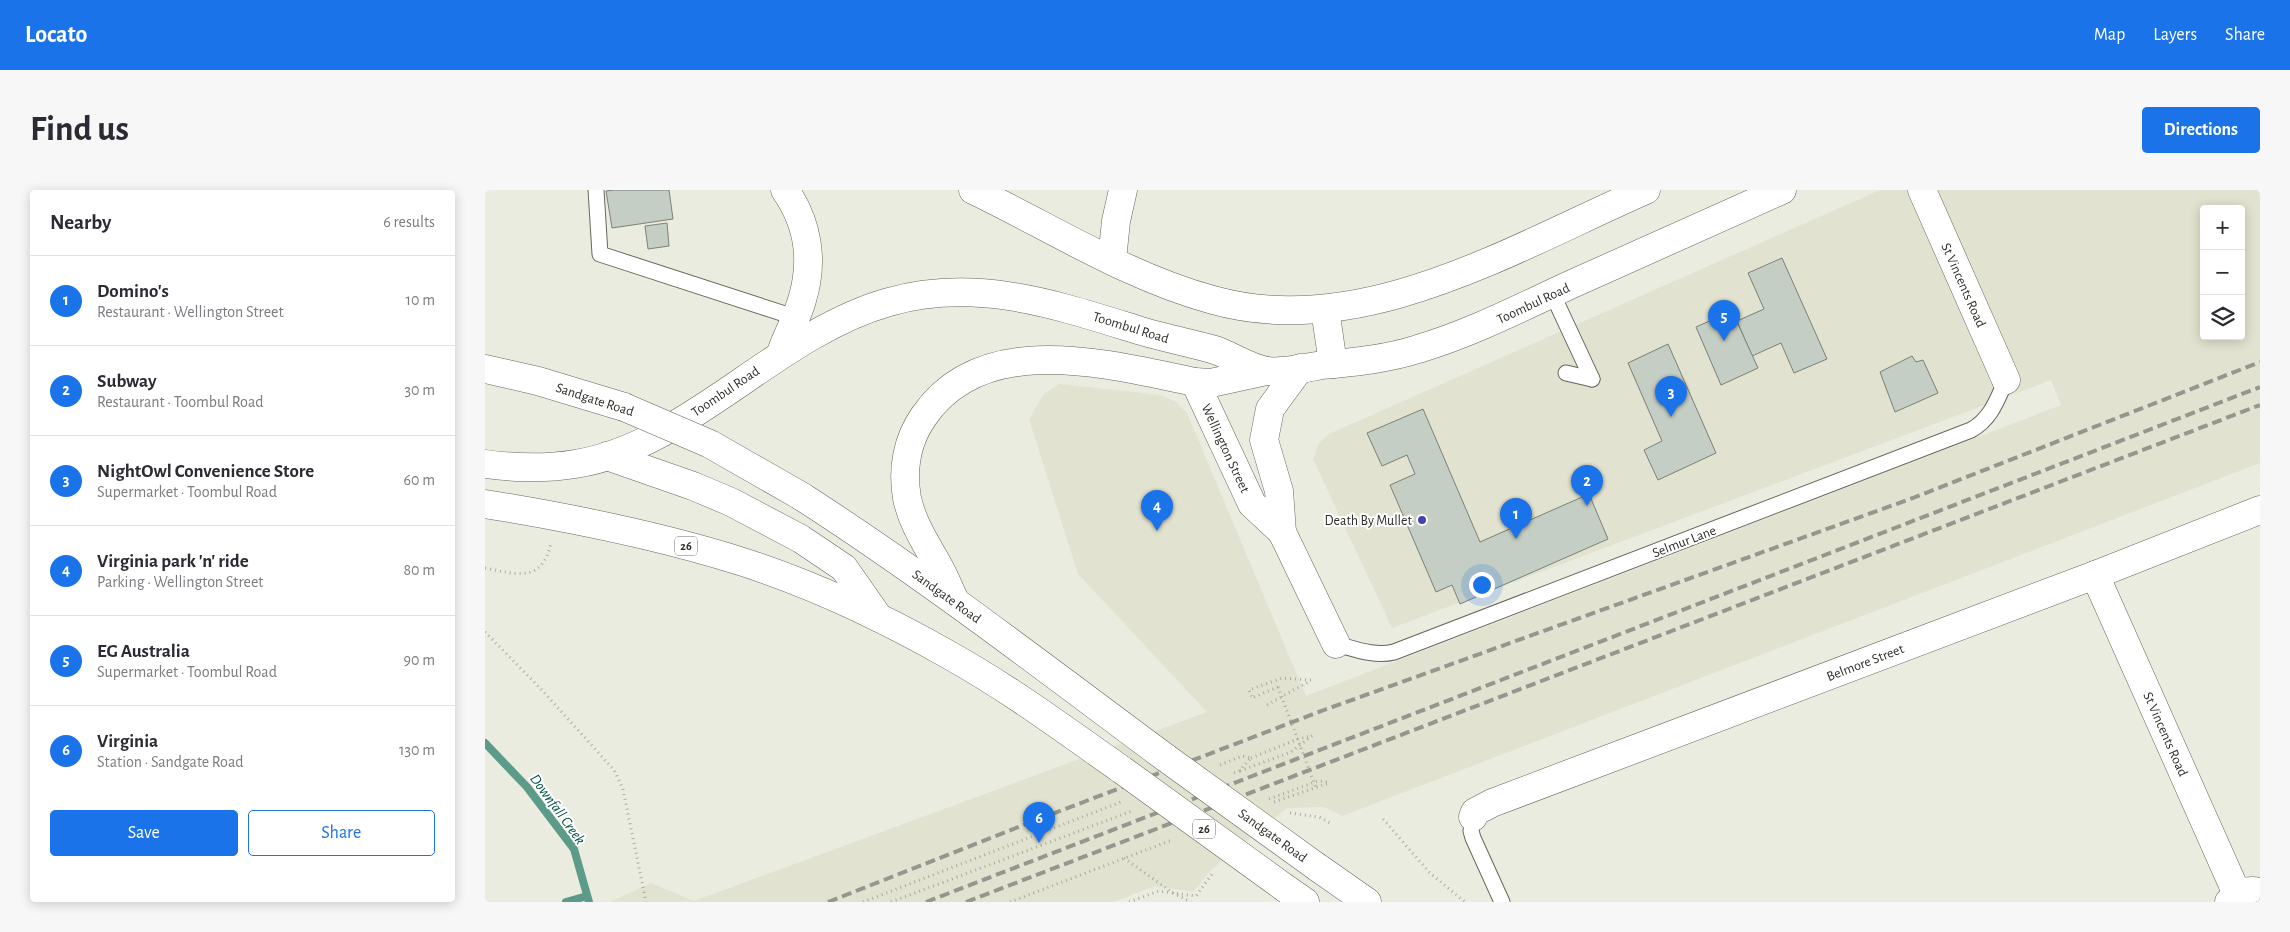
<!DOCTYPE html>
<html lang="en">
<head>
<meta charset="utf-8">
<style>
	:root { --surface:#fff; --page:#f7f7f7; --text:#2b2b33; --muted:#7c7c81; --line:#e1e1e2; --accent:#1a73e8 }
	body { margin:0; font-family:"Alegreya Sans",sans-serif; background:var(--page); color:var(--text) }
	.controls { position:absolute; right:15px; top:15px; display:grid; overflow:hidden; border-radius:5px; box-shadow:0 2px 12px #0003 }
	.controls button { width:45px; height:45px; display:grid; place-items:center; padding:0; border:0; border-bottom:1px solid var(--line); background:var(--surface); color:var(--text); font:25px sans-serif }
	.you { position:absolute; left:996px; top:394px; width:18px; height:18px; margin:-12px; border:4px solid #fff; border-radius:50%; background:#1a73e8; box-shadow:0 0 0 8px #1a73e833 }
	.badge { display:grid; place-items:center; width:32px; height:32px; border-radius:50%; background:var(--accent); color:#fff; font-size:16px; font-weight:700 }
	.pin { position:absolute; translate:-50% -41px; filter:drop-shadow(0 1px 2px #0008) }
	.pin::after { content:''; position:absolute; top:26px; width:18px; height:15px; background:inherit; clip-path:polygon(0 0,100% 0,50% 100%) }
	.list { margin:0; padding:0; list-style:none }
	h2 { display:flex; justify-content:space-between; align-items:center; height:65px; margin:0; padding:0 20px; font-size:21px }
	h2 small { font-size:16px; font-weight:400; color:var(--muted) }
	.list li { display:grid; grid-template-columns:32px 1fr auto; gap:15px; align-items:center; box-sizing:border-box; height:90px; padding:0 20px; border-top:1px solid var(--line) }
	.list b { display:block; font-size:19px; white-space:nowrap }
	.list p { margin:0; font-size:16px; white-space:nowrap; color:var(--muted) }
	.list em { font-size:16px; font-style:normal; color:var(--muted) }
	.actions { display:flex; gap:10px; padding:15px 20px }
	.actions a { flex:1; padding:11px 0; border:1px solid var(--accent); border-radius:5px; text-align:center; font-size:18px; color:var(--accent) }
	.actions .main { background:var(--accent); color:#fff }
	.icon { flex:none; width:28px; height:28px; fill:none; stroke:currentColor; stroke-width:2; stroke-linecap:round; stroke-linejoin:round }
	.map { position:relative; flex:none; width:1775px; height:712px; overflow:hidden; border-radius:5px }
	header { display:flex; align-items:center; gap:30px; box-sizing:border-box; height:70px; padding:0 25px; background:var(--accent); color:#fff }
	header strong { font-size:24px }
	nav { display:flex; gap:28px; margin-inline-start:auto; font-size:18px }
	.intro { display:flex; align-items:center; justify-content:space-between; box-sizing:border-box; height:120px; padding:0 30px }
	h1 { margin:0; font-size:35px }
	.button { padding:12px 22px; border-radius:5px; background:var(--accent); color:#fff; font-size:18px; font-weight:700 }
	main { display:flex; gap:30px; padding:0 30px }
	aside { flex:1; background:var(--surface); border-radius:5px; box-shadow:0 2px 12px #0003 }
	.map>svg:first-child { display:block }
	.built { fill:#e1e2cf; fill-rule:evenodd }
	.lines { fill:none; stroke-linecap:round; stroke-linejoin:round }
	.stream { stroke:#5c9a8a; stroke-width:8 }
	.building { fill:#c5cec4; stroke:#798178 }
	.service-casing { stroke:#66665c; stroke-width:17 }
	.minor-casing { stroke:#66665c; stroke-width:29 }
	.tertiary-casing { stroke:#66665c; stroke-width:29 }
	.secondary-casing { stroke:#66665c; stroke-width:29 }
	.trunk-casing { stroke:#66665c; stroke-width:29 }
	.path { stroke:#aaaba1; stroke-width:3; stroke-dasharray:1 4; stroke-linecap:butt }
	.service { stroke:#fff; stroke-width:15 }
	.minor { stroke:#fff; stroke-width:28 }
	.tertiary { stroke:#fff; stroke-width:28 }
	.secondary { stroke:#fff; stroke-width:28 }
	.trunk { stroke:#fff; stroke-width:28 }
	.rail { stroke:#95968d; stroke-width:4; stroke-dasharray:10 5; stroke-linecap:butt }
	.trunk-bridge-casing { stroke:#66665c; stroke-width:29; stroke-linecap:butt }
	.path-bridge { stroke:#aaaba1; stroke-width:3; stroke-dasharray:1 4; stroke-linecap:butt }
	.trunk-bridge { stroke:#fff; stroke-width:28 }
	.poi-dot { fill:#4542b8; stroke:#fff; stroke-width:2 }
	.labels { text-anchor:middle; stroke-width:4; stroke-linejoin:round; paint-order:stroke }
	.shield { fill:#fff; stroke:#6d6d69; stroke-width:1 }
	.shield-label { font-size:12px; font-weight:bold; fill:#2e2e29 }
	.street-label { font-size:14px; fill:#2e2e29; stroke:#fff }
	.poi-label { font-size:14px; fill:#2e2e29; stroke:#fff; text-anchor:end }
	.water-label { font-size:15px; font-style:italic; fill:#005144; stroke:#fff }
</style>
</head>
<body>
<header>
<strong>Locato</strong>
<nav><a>Map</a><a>Layers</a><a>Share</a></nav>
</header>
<div class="intro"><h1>Find us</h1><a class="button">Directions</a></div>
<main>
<aside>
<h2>Nearby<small>6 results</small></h2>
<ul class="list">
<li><span class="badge">1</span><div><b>Domino's</b><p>Restaurant · Wellington Street</p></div><em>10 m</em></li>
<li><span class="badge">2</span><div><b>Subway</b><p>Restaurant · Toombul Road</p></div><em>30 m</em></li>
<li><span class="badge">3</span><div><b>NightOwl Convenience Store</b><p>Supermarket · Toombul Road</p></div><em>60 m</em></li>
<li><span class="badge">4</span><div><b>Virginia park 'n' ride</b><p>Parking · Wellington Street</p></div><em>80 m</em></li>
<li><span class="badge">5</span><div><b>EG Australia</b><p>Supermarket · Toombul Road</p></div><em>90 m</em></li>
<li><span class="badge">6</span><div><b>Virginia</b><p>Station · Sandgate Road</p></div><em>130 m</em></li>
</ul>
<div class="actions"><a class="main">Save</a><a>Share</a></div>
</aside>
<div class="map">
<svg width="1775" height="712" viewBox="0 0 1775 712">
	<rect width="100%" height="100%" fill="#ebece0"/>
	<path class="built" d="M1395,0H1775V273L857,626L839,617L802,618L725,681L708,702L670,696L628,712H125L166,693L209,711L722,522L593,384L544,229L559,204L574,194L676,205L691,212L702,223L821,506L1576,215L1566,190L907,438L828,269L834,253L844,244ZM1719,19H1756V146H1719Z"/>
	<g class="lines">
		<g class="stream">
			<path d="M0,553L42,597L89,659L104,712"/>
			<path d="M81,712L102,706"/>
		</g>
	</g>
	<g class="building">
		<path d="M129,0H184L188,29L127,38L121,1Z"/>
		<path d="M182,33L184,56L163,59L160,36Z"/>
		<path d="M1297,68L1342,169L1309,183L1296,153L1267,166L1252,131L1279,119L1263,83Z"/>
		<path d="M1247,121L1273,178L1236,195L1211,137Z"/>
		<path d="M1183,154L1231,263L1173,290L1159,260L1177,251L1143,173Z"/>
		<path d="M1427,166L1431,172L1438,170L1453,203L1410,222L1395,182Z"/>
		<path d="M938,219L995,352L1104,304L1123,349L975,414L967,395L951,402L905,295L930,284L922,265L897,276L882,243Z"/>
	</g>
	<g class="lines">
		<g class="service-casing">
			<g id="service">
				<path d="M111,0L115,64L309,127"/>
				<path d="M1067,103L1107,189"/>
				<path d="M1081,183L1107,189"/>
				<path d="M851,454C870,459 890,467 909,462L1486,240C1506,229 1512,210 1521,190"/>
				<path d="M988,627L986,641L988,648L1017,712"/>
			</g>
		</g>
		<g class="minor-casing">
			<g id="minor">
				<path d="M1437,0L1521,190"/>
				<path d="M627,70L631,31L638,0"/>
				<path d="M815,178L785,219L779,250L794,301L797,342L851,454"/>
				<path d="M710,192L767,314L797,342"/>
				<path d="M1610,385L1752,704"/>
				<path d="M988,627L990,622L1007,613L1610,385L1775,320"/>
			</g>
		</g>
		<g class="tertiary-casing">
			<path id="tertiary" d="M1744,712C1752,703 1763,699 1775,702"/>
		</g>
		<g class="secondary-casing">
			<g id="secondary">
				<path d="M488,0C567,38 643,87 728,110C876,152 1030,57 1161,0"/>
				<path d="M840,119L848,174"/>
				<path d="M296,163C302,145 312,128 317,110C329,71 323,33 300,0"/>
				<path d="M0,274C30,278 60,279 90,274C204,256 290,144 404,112C492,87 572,115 656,141C680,148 705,153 730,160C747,166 764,178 782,181C799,183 820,178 837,175C869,172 902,169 933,159C987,143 1037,117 1087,94C1157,63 1227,32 1297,0"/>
			</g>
		</g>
		<g class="trunk-casing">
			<g id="trunk">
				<path d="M0,179L53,191L139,217"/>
				<path d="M122,266L208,296L246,312L316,349L359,378L394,428"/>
				<path d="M316,306C442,387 561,479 681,568"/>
				<path d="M0,314C87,328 173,345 258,372C329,395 399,428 464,465C525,499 580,540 637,580"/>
				<path d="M470,411C465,400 460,388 454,377C442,355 427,333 422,308C417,279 422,250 439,226C499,139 625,175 710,192L726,193L781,181"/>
				<path d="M832,677L882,712"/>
				<path d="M800,698L820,712"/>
			</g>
		</g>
		<g class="path">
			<path d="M0,378C31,384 57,394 66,353"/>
			<path d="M0,442L56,499L129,580L138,599L161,712"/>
			<path d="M793,497L767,508L764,500L797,488L826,490"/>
			<path d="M782,515L825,491"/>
			<path d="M766,568L813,549L827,546"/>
			<path d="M735,575L757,566L766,568L754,581L749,583"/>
			<path d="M755,581L806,562L828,545"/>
			<path d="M784,609L833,591L845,592"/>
			<path d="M789,612L844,593"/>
			<path d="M805,623L834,627L847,634"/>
			<path d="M898,629L945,683L980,712"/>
			<path d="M639,668L688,703L706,712"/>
			<path d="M378,712L636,612"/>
			<path d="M406,712L647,621"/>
			<path d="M525,712L687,650"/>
			<path d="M644,712L674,701L711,706L727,684"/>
		</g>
		<use href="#service" class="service"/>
		<use href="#minor" class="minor"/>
		<use href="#tertiary" class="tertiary"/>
		<use href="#secondary" class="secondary"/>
		<use href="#trunk" class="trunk"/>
		<g class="rail">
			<path d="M343,712L541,634L839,520L1428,308L1775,172"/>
			<path d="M441,712L1775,197"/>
			<path d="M481,712L1775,215"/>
		</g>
		<g class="trunk-bridge-casing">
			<g id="trunk-bridge">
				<path d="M139,217L225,254L316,306"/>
				<path d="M681,568L832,677"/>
				<path d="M637,580L800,698"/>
			</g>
		</g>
		<path class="path-bridge" d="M793,497L831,598"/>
		<use href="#trunk-bridge" class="trunk-bridge"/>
	</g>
	<circle class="poi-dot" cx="937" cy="330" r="5"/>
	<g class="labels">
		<g class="shield">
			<rect x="190" y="346.5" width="22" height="19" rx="4"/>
			<rect x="708" y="629.5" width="22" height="19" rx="4"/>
		</g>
		<g class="shield-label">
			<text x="201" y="360">26</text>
			<text x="719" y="643">26</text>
		</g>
		<g class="street-label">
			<text transform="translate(1479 95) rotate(66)" y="5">St Vincents Road</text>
			<text transform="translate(1048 113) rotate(-25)" y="5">Toombul Road</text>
			<text transform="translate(646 137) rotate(17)" y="5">Toombul Road</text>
			<text transform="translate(240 201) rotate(-34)" y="5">Toombul Road</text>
			<text transform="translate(110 209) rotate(18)" y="5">Sandgate Road</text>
			<text transform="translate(741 258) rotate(65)" y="5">Wellington Street</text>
			<text transform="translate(1199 351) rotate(-21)" y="5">Selmur Lane</text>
			<text transform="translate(462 406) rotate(36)" y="5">Sandgate Road</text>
			<text transform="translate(1380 472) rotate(-21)" y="5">Belmore Street</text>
			<text transform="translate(1681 544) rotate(66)" y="5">St Vincents Road</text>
			<text transform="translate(788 645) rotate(36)" y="5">Sandgate Road</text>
		</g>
		<g class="poi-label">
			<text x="927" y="335">Death By Mullet</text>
		</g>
		<g class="water-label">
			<text transform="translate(73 619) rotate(54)" y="5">Downfall Creek</text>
		</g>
	</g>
</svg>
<div class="controls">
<button>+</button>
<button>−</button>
<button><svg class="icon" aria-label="layers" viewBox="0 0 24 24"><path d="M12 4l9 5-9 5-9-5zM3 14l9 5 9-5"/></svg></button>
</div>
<div class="you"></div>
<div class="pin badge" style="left:1031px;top:349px">1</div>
<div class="pin badge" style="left:1102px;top:316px">2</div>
<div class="pin badge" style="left:1186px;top:227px">3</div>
<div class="pin badge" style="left:672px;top:341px">4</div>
<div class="pin badge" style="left:1239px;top:151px">5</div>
<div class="pin badge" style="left:554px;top:653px">6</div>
</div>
</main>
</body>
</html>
